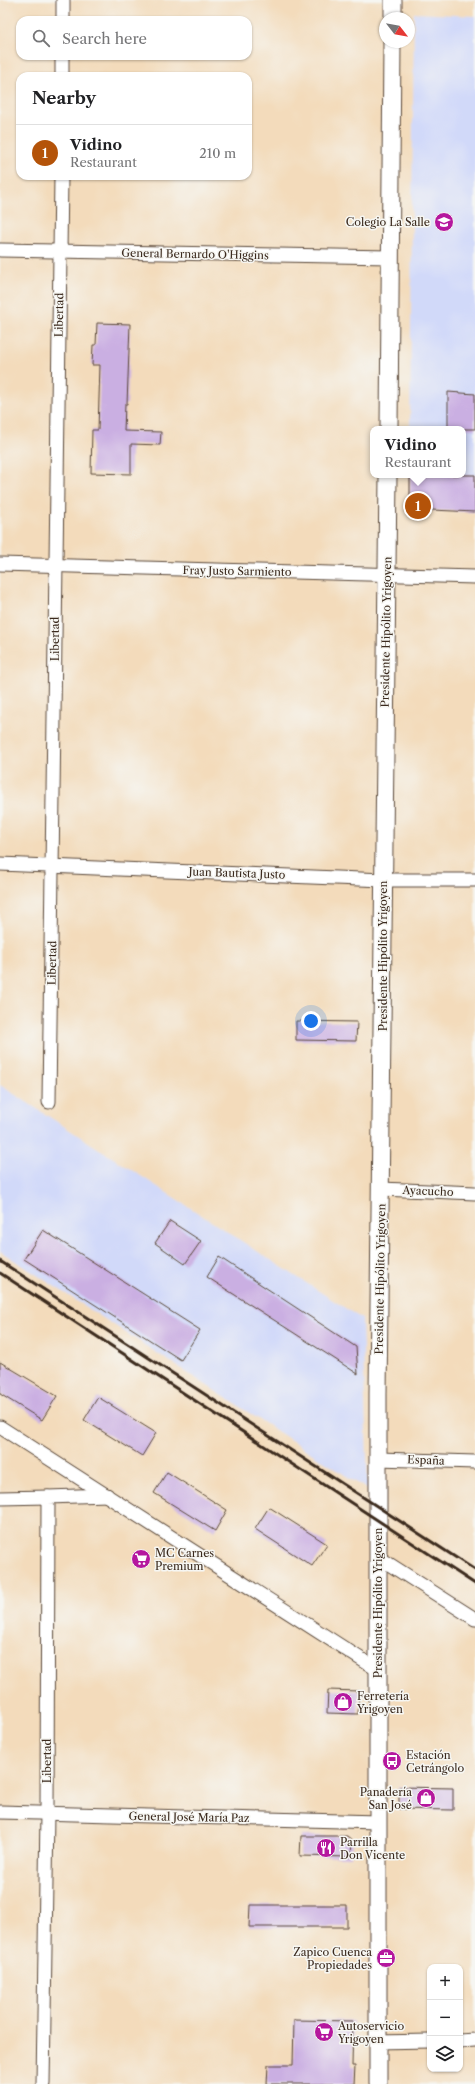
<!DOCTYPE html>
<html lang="en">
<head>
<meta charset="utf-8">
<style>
	:root { --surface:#fff; --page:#f6f6f6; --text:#202124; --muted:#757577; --line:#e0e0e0; --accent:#b45309 }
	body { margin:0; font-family:"Libre Caslon Text",serif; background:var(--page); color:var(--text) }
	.controls { position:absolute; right:12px; bottom:12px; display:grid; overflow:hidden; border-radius:8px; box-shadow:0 1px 3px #0004 }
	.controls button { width:36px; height:36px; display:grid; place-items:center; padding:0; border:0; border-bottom:1px solid var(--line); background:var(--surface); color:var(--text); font:20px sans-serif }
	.compass { position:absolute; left:379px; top:12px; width:36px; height:36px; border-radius:50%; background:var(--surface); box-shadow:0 1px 3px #0004; rotate:121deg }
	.you { position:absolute; left:311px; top:1021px; width:14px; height:14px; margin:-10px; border:3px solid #fff; border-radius:50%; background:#1a73e8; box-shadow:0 0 0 6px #1a73e833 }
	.badge { display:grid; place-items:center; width:26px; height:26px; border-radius:50%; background:var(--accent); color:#fff; font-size:13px; font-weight:700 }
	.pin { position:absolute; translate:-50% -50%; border:2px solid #fff; box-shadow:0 1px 4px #0006 }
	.popup { position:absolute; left:370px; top:426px; width:96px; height:52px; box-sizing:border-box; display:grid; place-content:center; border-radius:8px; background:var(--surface); filter:drop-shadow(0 1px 3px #0005); font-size:13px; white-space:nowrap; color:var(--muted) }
	.popup b { font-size:15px; color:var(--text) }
	.popup::after { content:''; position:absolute; left:50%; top:100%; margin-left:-8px; border:8px solid transparent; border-top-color:var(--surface) }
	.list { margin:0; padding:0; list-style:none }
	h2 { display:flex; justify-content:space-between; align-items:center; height:52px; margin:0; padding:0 16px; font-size:17px }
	h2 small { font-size:13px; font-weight:400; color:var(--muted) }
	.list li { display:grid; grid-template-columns:26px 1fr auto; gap:12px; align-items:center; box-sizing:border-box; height:56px; padding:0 16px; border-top:1px solid var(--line) }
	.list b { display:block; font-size:15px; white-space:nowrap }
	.list p { margin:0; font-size:13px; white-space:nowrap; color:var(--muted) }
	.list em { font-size:13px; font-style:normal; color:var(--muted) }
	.icon { flex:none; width:22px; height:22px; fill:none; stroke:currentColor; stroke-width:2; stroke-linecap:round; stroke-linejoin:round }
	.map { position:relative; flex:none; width:475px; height:2084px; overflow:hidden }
	.search { position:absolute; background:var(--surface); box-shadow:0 1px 3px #0004; left:16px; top:16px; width:236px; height:44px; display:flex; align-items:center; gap:10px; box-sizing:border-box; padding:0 14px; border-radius:12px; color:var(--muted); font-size:15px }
	.panel { position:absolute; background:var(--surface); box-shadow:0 1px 3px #0004; left:16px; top:72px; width:236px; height:108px; border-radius:12px }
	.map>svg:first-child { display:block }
	.built { fill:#d1d9f9 }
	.building { fill:#caafe2 }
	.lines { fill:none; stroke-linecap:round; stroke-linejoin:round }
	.minor-casing { stroke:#574536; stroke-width:15 }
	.tertiary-casing { stroke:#574536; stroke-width:19 }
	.minor { stroke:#fff; stroke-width:13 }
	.tertiary { stroke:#fff; stroke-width:17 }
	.rail { stroke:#3b2a1e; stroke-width:3 }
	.labels { text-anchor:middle; stroke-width:3; stroke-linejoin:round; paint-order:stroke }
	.poi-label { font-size:11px; fill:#3b2a1e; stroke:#f6f6f2; text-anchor:start }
	.street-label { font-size:11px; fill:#3b2a1e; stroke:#f6f6f2 }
</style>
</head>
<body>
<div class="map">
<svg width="475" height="2084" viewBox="0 0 475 2084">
	<rect width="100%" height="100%" fill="#f6f6f2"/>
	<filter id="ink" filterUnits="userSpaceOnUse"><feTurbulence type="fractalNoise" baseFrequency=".025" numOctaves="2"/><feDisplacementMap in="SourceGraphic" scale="8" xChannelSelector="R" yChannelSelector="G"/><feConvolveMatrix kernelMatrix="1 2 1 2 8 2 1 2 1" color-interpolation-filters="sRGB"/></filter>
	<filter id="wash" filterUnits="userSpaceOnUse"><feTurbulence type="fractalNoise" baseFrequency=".012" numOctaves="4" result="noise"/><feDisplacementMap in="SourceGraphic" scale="16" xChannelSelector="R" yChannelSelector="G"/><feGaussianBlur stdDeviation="0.9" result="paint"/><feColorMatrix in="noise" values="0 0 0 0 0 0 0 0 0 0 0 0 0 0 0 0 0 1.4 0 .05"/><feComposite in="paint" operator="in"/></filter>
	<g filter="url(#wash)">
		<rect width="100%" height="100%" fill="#f3dbbb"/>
		<g class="built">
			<path d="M414,13L475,16V512L410,509V475H463V429H410Z"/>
			<path d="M0,1085L362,1319L368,1490L0,1251Z"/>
		</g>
		<g id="blocks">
			<g class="building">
				<path d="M97,323L130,324L127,404H125L124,431L161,432L160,445L131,444V474L91,473L92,430H98L100,365H92L93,345H96Z"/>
				<path d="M448,392L475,394V429H448Z"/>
				<path d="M410,475H475V512L410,509Z"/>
				<path d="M296,1021L357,1022L356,1041L296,1040Z"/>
				<path d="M170,1221L201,1241L185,1264L155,1243Z"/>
				<path d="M43,1230L200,1330L181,1360L24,1259Z"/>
				<path d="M219,1257L356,1347L358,1374L207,1277Z"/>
				<path d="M0,1362L57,1396L42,1420L0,1394Z"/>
				<path d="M98,1397L156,1433L142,1456L84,1420Z"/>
				<path d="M167,1472L227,1510L215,1531L154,1493Z"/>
				<path d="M269,1507L327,1544L312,1566L255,1529Z"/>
				<path d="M328,1690L359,1691L358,1714L327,1713Z"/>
				<path d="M399,1787L453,1788V1810L399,1809Z"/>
				<path d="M301,1836H347L352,1840L351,1857L300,1856Z"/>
				<path d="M250,1905H347V1927H249Z"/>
				<path d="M294,2020L353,2021L352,2066H355L354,2084H267L268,2065H293Z"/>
			</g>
		</g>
	</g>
	<g filter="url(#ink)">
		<use href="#blocks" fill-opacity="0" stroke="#574536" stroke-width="1"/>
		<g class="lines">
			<g class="minor-casing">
				<g id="minor">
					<path d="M63,20V0"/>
					<path d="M62,76V56"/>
					<path d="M0,250L390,257"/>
					<path d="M0,564L475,577"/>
					<path d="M0,864L384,880H475"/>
					<path d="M49,1102L61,176"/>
					<path d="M381,1189L475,1193"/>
					<path d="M0,1427L378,1670"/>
					<path d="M378,1459L475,1462"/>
					<path d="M0,1498L48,1497"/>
					<path d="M378,1557L475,1619"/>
					<path d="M0,1812L378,1822"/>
					<path d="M460,2041L475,2040"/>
					<path d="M377,2042L430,2041"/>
					<path d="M43,2084L47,1813L48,1497L107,1495"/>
				</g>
			</g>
			<g class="tertiary-casing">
				<g id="tertiary">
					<path d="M393,18V0"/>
					<path d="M389,429L392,42"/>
					<path d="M378,2084V1395L388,475"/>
				</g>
			</g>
			<use href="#minor" class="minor"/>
			<use href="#tertiary" class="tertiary"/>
			<g class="rail">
				<path d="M0,1261L475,1570"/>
				<path d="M0,1273L475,1584"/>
			</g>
		</g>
	</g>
	<defs>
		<g id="school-disc" transform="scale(1)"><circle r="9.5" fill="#b5179e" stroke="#f6f6f2"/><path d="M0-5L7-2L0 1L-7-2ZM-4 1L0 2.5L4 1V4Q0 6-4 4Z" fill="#fff"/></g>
		<g id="supermarket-disc" transform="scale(1)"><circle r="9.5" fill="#b5179e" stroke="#f6f6f2"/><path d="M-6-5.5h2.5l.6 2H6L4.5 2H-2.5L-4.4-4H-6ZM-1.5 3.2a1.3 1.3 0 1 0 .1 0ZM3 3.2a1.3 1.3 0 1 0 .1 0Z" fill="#fff"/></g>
		<g id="shop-disc" transform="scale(1)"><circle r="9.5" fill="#b5179e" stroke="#f6f6f2"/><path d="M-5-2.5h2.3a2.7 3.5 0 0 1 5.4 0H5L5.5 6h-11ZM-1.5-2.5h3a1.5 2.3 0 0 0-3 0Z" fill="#fff"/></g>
		<g id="bus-disc" transform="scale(1)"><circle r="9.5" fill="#b5179e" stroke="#f6f6f2"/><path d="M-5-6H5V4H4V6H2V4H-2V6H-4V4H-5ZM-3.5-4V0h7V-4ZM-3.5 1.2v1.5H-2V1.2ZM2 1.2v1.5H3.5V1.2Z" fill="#fff"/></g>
		<g id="restaurant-disc" transform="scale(1)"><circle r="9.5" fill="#b5179e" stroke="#f6f6f2"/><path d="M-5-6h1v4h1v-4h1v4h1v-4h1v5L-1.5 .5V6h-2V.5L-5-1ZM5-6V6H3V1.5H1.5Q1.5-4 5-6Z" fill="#fff"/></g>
		<g id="office-disc" transform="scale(1)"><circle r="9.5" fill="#b5179e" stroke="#f6f6f2"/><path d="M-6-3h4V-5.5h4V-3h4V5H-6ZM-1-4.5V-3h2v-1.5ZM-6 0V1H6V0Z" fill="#fff"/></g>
	</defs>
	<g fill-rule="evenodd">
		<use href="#school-disc" x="444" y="222"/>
		<use href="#supermarket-disc" x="141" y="1559"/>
		<use href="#shop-disc" x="343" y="1702"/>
		<use href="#bus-disc" x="392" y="1761"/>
		<use href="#shop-disc" x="426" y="1798"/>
		<use href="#restaurant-disc" x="326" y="1848"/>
		<use href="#office-disc" x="386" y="1958"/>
		<use href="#supermarket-disc" x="324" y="2032"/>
	</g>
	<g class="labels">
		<g class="poi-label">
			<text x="430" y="226" text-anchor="end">Colegio La Salle</text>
			<text x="155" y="1557">MC Carnes<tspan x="155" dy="13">Premium</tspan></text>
			<text x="357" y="1700">Ferretería<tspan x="357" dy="13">Yrigoyen</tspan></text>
			<text x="406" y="1759">Estación<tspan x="406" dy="13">Cetrángolo</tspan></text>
			<text x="412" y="1796" text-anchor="end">Panadería<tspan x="412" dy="13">San José</tspan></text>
			<text x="340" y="1846">Parrilla<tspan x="340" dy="13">Don Vicente</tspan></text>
			<text x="372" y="1956" text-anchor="end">Zapico Cuenca<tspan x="372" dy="13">Propiedades</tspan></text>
			<text x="338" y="2030">Autoservicio<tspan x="338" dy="13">Yrigoyen</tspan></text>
		</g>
		<g class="street-label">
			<text transform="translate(195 254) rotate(1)" y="4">General Bernardo O'Higgins</text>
			<text transform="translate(59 315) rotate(-89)" y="4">Libertad</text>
			<text transform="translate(237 571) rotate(1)" y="4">Fray Justo Sarmiento</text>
			<text transform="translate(386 632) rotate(-89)" y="4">Presidente Hipólito Yrigoyen</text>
			<text transform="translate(55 639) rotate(-90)" y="4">Libertad</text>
			<text transform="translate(237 873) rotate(2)" y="4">Juan Bautista Justo</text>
			<text transform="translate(383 956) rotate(-90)" y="4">Presidente Hipólito Yrigoyen</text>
			<text transform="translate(52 963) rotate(-89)" y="4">Libertad</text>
			<text transform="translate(428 1191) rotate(2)" y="4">Ayacucho</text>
			<text transform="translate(380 1279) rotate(-89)" y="4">Presidente Hipólito Yrigoyen</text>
			<text transform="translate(426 1460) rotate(2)" y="4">España</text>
			<text transform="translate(378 1603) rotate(-90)" y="4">Presidente Hipólito Yrigoyen</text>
			<text transform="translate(47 1761) rotate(-90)" y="4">Libertad</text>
			<text transform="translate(189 1817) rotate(1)" y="4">General José María Paz</text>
		</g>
	</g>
</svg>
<div class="controls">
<button>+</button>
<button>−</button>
<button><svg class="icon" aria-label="layers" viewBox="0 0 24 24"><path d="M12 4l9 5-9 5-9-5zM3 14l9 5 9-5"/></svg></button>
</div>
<svg class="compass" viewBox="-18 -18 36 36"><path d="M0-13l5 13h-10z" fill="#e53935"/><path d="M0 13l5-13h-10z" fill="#757577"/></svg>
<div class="you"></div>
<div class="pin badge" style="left:418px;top:506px">1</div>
<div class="popup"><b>Vidino</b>Restaurant</div>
<div class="search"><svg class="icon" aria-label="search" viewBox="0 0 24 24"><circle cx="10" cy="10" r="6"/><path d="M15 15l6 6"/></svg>Search here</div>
<section class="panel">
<h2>Nearby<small></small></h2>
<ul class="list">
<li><span class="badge">1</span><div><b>Vidino</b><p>Restaurant</p></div><em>210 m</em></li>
</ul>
</section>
</div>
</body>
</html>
